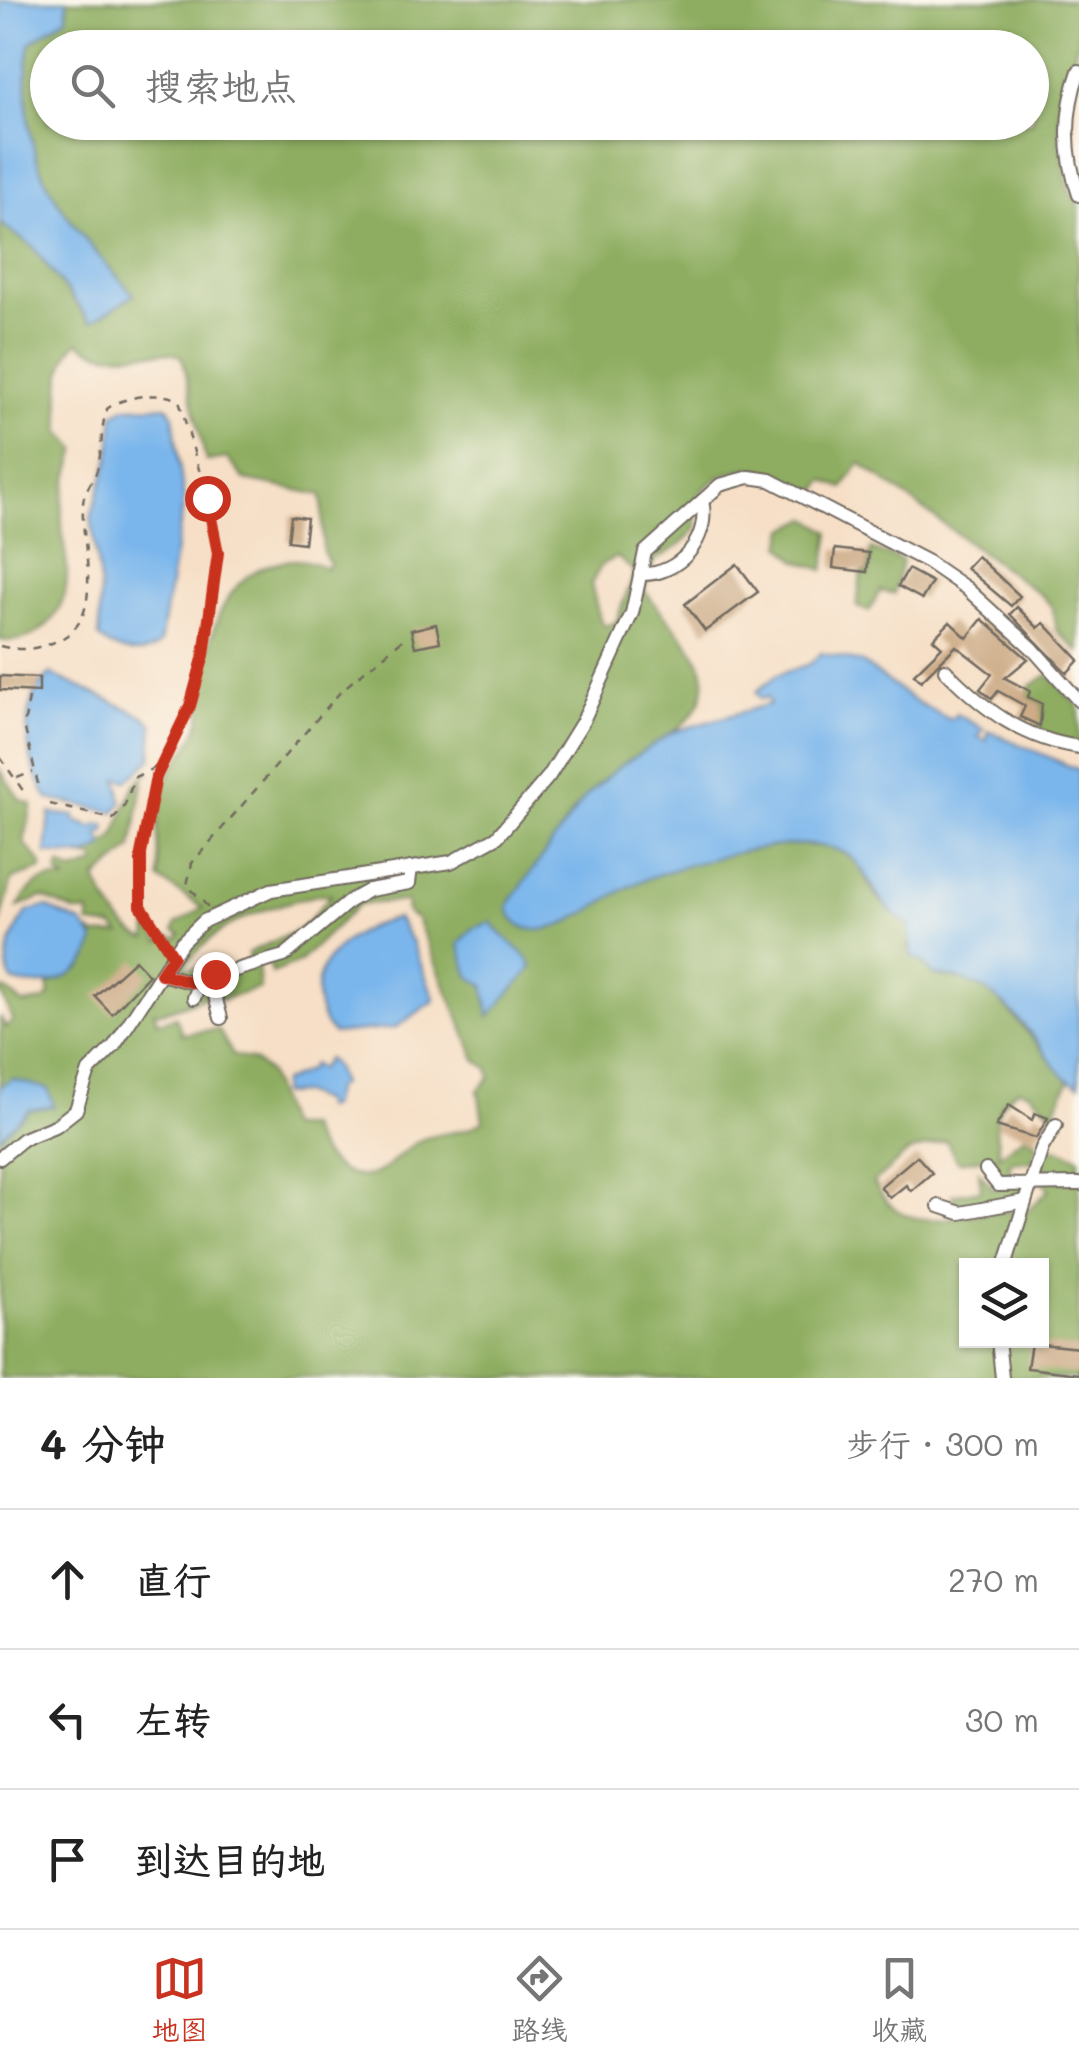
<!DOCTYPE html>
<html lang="zh">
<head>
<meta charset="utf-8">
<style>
	:root { --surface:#fff; --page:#f6f6f6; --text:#222; --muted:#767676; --line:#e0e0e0; --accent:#c8321e }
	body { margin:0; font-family:Mali,"LXGW WenKai TC",sans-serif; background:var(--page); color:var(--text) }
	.controls { position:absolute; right:30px; bottom:30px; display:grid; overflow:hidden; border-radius:0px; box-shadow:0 2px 8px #0004 }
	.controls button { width:90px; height:90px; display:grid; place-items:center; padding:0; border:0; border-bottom:2px solid var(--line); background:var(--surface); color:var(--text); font:50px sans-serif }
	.stop { position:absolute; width:30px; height:30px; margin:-22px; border:8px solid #c8321e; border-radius:50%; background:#fff }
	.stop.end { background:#c8321e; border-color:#fff; box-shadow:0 2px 10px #0008 }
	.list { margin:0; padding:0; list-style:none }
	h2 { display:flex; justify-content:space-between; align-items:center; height:130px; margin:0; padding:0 40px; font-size:42px }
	h2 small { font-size:32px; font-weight:400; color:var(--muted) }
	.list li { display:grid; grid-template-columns:65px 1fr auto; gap:30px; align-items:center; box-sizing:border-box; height:140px; padding:0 40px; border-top:2px solid var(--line) }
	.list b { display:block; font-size:38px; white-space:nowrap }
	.list em { font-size:32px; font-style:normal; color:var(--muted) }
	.icon { flex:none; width:55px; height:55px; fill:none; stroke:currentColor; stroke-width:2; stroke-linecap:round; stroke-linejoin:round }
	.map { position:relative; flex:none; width:1079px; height:1378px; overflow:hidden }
	.search { position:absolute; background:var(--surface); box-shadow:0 2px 8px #0004; left:30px; right:30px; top:30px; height:110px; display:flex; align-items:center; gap:25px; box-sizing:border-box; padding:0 35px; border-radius:55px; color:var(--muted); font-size:38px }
	.sheet { height:550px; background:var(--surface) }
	nav { display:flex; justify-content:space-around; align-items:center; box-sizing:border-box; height:140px; border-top:2px solid var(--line); background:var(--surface); font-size:28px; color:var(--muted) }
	nav a { display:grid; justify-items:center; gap:5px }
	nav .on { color:var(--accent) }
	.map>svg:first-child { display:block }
	.forest { fill:#8ead61; stroke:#5c6c46; stroke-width:2.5; fill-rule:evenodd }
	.water { fill:#7ab6ec; stroke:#52708c; stroke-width:2.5 }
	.building { fill:#cdac87 }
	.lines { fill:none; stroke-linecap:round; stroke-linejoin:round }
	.minor-casing { stroke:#726a61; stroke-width:16 }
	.path { stroke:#726a61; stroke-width:2.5; stroke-dasharray:8 8; stroke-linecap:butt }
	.minor { stroke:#fff; stroke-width:12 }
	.route { stroke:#c8321e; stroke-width:12 }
</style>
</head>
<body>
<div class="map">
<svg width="1079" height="1378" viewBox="0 0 1079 1378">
	<rect width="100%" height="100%" fill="#fbf7ec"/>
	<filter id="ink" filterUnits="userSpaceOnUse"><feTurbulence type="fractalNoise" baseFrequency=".01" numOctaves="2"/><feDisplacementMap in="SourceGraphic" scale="20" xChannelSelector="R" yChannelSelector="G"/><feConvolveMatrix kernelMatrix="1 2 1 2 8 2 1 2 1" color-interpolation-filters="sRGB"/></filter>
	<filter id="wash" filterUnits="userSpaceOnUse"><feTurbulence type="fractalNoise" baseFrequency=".0048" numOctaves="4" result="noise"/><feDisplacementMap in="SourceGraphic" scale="40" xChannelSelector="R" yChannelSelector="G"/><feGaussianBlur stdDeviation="2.25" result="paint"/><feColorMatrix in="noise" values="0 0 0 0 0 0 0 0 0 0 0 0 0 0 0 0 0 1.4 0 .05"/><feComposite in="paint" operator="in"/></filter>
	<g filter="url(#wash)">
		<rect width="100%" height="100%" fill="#f6dfc6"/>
		<g class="forest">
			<path d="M67,0H1079V40L1060,99L1059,133L1069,189L1079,206V652L1056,630L1052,607L1042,596L860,463L843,488L824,480L815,496C782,475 752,455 714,481C708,485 700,490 698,497C695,506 697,519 696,529L680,545L654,561L644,590C661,616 701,647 704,678C708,725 648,744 618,768C600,781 576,805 565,824C550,849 536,883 512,899L549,929C584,916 611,892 645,878C686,861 818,824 854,860C863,868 867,883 874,893C885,908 902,916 913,930L908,948L934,975L966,980L994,994L1069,1081L1053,1114L1029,1092L1018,1089C992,1107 994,1127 1000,1155L1024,1136L1038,1142L1032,1162L1011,1161L1008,1180L1001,1182L991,1169L990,1160L998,1156L958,1162L946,1141L908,1152L874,1182C906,1250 974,1202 1025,1213L1049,1190L1042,1180L1040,1155L1056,1148L1079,1157V1378H0V1016L6,1028L13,1020L0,991L5,989L23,1004L44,1001L50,995L48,985L82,967L94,939L90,931L95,935L120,934L113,927L89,924V912H76L42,897L18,907C30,885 41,876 67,880L57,873L60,865L74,872L96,864L94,858L80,856L113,839L135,784L150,771L144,777L132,848L96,879C103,897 126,937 147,939L148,925L160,942L166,936L177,939L181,934L174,931L176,924L203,908L159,879C160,849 153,810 165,782C176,759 197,742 201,715C203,705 199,695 201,685C209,640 220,581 269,565C293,558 305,558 327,568L330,564L323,552L322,495L245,480L227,458L206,461L182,356C146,346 108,367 78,342C56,360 59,405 61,432L77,449C71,469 63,490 62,510C60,532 67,552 67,573C68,612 39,646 0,640V223L33,247L90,322L134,295C104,264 64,217 45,179C26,141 23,83 30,43L67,17ZM48,48H1032V122H48ZM617,557L635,572L616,622L606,626L601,623L591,584L602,564ZM318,895H331L301,929L248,953L250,960L267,955L272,973L299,962L359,904L406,901L407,913L417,919L477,1061L488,1068L490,1078L478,1090L483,1121C465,1134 442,1132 423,1139C408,1145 398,1159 385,1168C350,1192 320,1158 308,1127H288L268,1072L254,1061L233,1055L218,1029L182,1034L176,1017L158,1022L154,1012C164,1015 199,997 217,994L220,1000L260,988L258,966L219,972L215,964L183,970C213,922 265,907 318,895ZM966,1266H1042V1340H966Z"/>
			<path d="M808,518L830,532L824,570L796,560L782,546L786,529Z"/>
			<path d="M871,549L902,560L894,594L880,591L869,611L857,607L861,573H868Z"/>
			<path d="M1048,675L1079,707V744L1037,733L1042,705L1028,697L1029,687Z"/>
			<path d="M0,770L20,800L32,804L24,843L42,864V869L12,879L0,925Z"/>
			<path d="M979,1172L994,1189L1023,1183L1021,1198L957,1206L952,1195L981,1190Z"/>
		</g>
		<g class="water">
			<path d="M0,0H67V17L30,43C23,83 26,142 45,179C65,220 103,262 134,295L91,322L33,247L0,223Z"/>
			<path d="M167,406L173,415L184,501L160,643C146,660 112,652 99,637L100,583L91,516L110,457L114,414L126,407Z"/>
			<path d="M821,653L861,662L913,700L951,720L956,714L984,729L978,737L986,741L989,731L1079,770V1085C1060,1078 1053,1062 1041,1047C1014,1010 983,976 934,975L923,962L912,957L909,925C882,911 874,884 856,862C824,824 712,858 672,870C652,876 634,883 616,894C587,911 527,957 508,908L512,899L585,797L616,769L673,732L770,704L767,697L761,699L756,692L777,675L810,664Z"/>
			<path d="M51,674L144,716L153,725L151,759L127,781L118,778L122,803L114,812L48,799C25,763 15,702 51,674Z"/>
			<path d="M50,813L75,816V821L95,828L97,824L105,825L106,832L99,833L104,847L85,856L46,853Z"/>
			<path d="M46,907L82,923L94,939C92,975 44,993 12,981C0,959 14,931 28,911Z"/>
			<path d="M397,918L412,942L435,1000L395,1028L334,1034C325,1027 325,1024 322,1017C301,964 350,930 397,918Z"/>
			<path d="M491,922C501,939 527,950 532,968L489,1016L484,985L469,976L459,944L472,929Z"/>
			<path d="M327,1059L334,1065L341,1084L335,1088L330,1106L323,1108V1102L302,1093L281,1094L282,1082L309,1070L312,1064L320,1069Z"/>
			<path d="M12,1079L48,1089L54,1106L29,1110L0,1137V1087Z"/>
		</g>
		<g id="blocks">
			<g class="building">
				<path d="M291,516L307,518L304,543L288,541Z"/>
				<path d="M835,549L869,553L867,572L833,568Z"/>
				<path d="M977,556L1020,596L1011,606L966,568Z"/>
				<path d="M737,564L758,592L705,631L685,604Z"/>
				<path d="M908,569L932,582L922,599L898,586Z"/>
				<path d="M1017,607L1038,628L1044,623L1079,660L1067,673L1010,614Z"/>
				<path d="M982,619L1028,659L1005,678L1030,691L1028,697L1042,704L1040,726L1020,717L1025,706L998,691L992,699L980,689L992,674L956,646L921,681L914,674L942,647L933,639L950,622L967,638Z"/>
				<path d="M436,624L440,642L415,647L411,630Z"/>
				<path d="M0,676L39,678V692L0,690Z"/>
				<path d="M135,960L149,975L112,1014L95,996Z"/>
				<path d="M1009,1105L1032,1120L1035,1113L1048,1118L1036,1138L996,1126Z"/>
				<path d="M917,1156L932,1173L911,1191L906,1185L890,1198L880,1187Z"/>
				<path d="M1031,1343L1079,1348V1374L1027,1368Z"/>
			</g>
		</g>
	</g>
	<g filter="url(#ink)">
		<use href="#blocks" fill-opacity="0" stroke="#726a61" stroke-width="2.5"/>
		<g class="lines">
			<g class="minor-casing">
				<g id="minor">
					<path d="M1079,71C1064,113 1064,153 1079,195"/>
					<path d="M640,574C679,576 711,538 702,501"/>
					<path d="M945,670C983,709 1023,739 1079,747"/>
					<path d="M161,974L198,984"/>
					<path d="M221,974L212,985L221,1018"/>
					<path d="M194,998L201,980L284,956L351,900L369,890L409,883L411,868"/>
					<path d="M0,1158L23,1139L57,1125L76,1110L89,1071L114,1046L182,942L204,921L271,890L451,862L497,837L549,776L583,721L632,613L645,552L720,485L749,477L770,480L928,562L966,588L1032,648L1079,701"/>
					<path d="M986,1170L998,1185L1079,1184"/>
					<path d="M939,1206L960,1213L1025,1201"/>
					<path d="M1005,1266L1042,1148L1056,1125"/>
					<path d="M998,1340L1002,1378"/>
				</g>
			</g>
			<g class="path">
				<path d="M0,646C20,651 32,650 52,643C110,623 80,549 83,505C83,490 93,483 97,470C103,450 100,428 107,409C122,396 162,391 179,400L215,525L218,553L204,655L190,706L156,777L141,854L139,898L166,947"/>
				<path d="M29,698L24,725L39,788"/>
				<path d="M0,757L26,795"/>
				<path d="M17,778L33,772"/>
				<path d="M50,804L113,819L123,810L135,777L158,766"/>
				<path d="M208,907L187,885L192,863L342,690L407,636"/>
			</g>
			<use href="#minor" class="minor"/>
		</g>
	</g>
	<g class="lines" filter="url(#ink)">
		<path class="route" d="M207,498L218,553L204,655L190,706L156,777L141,854V906L173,956L161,974L198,984L215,974"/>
	</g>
</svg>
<div class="controls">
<button><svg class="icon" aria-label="layers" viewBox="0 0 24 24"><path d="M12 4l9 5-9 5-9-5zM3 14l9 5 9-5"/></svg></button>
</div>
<div class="stop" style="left:207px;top:498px"></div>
<div class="stop end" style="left:215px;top:974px"></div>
<div class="search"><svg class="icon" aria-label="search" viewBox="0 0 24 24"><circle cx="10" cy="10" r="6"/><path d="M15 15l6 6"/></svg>搜索地点</div>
</div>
<section class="sheet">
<h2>4 分钟<small>步行 · 300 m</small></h2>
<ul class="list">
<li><svg class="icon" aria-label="ahead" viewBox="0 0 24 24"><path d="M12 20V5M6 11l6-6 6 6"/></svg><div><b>直行</b></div><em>270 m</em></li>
<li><svg class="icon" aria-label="left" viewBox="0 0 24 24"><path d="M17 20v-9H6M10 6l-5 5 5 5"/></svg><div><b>左转</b></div><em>30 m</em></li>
<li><svg class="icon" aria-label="arrive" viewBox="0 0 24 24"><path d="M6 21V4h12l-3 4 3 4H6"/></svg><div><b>到达目的地</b></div></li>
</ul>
</section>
<nav>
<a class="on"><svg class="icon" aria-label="map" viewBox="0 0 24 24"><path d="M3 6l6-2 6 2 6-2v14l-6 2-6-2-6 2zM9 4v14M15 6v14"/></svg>地图</a>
<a><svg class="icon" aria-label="directions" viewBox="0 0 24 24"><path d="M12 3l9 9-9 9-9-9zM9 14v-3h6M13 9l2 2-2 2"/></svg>路线</a>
<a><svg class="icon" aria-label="saved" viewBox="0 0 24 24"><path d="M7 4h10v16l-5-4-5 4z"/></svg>收藏</a>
</nav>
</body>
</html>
